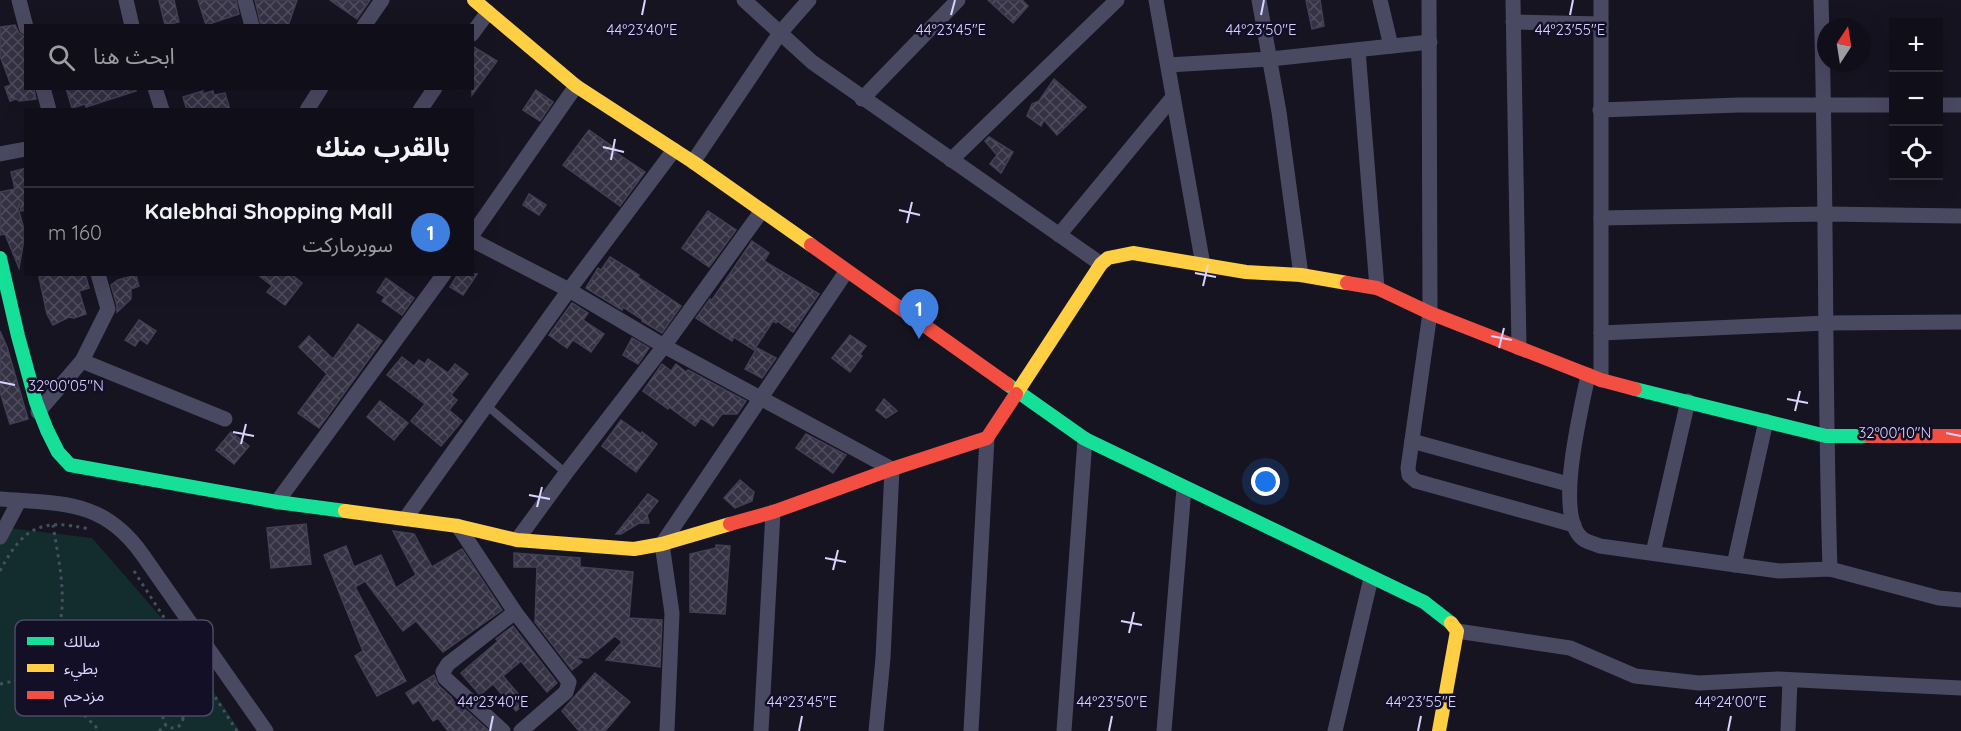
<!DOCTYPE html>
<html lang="ar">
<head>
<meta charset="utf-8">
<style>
	:root { --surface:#100f19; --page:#191822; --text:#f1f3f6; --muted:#9c9ca2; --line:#302f38; --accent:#0f766e }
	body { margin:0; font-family:Quicksand,"Noto Sans Arabic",sans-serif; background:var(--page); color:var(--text); direction:rtl }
	.controls { position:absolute; right:18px; top:18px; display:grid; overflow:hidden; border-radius:0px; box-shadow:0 6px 24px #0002 }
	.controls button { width:54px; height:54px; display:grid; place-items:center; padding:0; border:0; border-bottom:2px solid var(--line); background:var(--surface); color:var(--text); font:30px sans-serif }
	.compass { position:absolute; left:1817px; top:18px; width:54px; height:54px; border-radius:50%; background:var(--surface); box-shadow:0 6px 24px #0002; rotate:12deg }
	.you { position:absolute; left:1266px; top:482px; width:21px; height:21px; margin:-15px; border:4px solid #fff; border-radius:50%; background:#1a73e8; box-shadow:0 0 0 9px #1a73e833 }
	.badge { display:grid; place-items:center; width:39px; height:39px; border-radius:50%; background:var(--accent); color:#fff; font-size:20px; font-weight:700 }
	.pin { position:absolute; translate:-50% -50px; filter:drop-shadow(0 2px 3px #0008) }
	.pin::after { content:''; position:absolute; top:32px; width:21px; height:18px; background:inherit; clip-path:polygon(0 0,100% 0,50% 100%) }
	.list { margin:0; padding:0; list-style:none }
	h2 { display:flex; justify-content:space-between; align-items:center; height:78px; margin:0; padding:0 24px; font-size:26px }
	h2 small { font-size:20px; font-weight:400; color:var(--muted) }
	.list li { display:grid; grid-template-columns:39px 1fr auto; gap:18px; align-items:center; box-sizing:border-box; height:90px; padding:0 24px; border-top:2px solid var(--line) }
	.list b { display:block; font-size:22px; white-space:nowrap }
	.list p { margin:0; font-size:20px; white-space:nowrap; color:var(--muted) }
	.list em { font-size:20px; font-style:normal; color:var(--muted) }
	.icon { flex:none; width:33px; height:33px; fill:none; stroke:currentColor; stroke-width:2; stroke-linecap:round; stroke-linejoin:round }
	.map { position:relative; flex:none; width:1961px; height:731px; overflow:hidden; direction:ltr }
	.search { position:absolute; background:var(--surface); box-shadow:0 6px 24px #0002; left:24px; top:24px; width:450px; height:66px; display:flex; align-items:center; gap:15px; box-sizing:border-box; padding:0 21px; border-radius:0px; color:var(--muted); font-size:22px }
	.panel { position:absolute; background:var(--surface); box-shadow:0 6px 24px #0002; left:24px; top:108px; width:450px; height:168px; border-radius:0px; direction:rtl }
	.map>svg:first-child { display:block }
	.park { fill:#132c2d }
	.building { fill:url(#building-cross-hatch); stroke:#433f54; stroke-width:1.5 }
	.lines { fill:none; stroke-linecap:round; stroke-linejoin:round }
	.path { stroke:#44505f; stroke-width:3; stroke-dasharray:3 4.5; stroke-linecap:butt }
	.lane { stroke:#4a4962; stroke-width:8 }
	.street { stroke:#4a4962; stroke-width:15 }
	.fast { stroke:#16e098; stroke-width:14 }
	.slow { stroke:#ffcf43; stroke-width:14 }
	.jam { stroke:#f24e42; stroke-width:14 }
	.ticks { fill:none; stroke:#d9d4ff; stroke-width:2 }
	.key { fill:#130f26; stroke:#4e4a67; stroke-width:1.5 }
	.key-label { font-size:16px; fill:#d9d4ff }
	.ticks-label { font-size:15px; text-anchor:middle; fill:#d9d4ff; stroke:#130f26; stroke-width:5; stroke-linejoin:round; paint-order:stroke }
</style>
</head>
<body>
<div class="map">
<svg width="1961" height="731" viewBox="0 0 1961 731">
	<defs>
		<pattern id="building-cross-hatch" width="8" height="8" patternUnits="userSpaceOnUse" patternTransform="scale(1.5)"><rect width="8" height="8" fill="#343243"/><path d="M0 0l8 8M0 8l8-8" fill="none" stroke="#514f5f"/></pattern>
	</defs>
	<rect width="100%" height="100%" fill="#161421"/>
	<path class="park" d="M0,527L92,538L172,630L240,731H0Z"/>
	<g class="building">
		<path d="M159,0H174L179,22L165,25Z"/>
		<path d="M198,0H236L239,14L206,25Z"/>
		<path d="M255,0H297L288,26H261Z"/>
		<path d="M330,0H370L357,19Z"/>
		<path d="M988,0H1022L1028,6L1013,23Z"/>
		<path d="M1306,0H1320L1324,26L1312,29Z"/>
		<path d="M15,25L19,33L26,37V88H34L36,99L19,101L16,99L10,101L5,87L11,85L0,56V27Z"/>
		<path d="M472,46L497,61L472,95Z"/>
		<path d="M1054,79L1086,107L1057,135L1044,120L1041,126L1027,116L1032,104L1039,101Z"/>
		<path d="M66,88H135L136,91L86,107L85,104L72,108Z"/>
		<path d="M536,90L553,102L540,121L523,110Z"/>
		<path d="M203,91L202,94L213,91L214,95L225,93L230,110H187L183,97Z"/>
		<path d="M589,130L616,149L615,152L645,172L620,206L563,165Z"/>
		<path d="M989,137L1013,152L1001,173L990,164L997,155L985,141Z"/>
		<path d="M26,168V210L21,211L19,203L18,208L25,233L19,268L5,234L0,235V192L15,189L11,172Z"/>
		<path d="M529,194L546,205L539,215L523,205Z"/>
		<path d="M708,211L736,230L709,267L682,248Z"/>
		<path d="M752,241L769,253L764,261L819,294L793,332L777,321L776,323L773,321L754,350L734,337L732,341L696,318L710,299L712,300Z"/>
		<path d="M610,257L639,275L638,277L681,306L662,333L642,321L643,320L623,307L622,310L586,288L598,268L601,270Z"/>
		<path d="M50,274H85L89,288L79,291L86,314L74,318L69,317L53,325L47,314L39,277Z"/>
		<path d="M257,274H291L302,283L285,305L267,292L272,286Z"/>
		<path d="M458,274H477L463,295L450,287Z"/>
		<path d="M136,275L139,286L131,289V299L117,312V306L111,285L118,280Z"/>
		<path d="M386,278L414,298L402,315L382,301L385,297L377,292Z"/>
		<path d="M572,303L588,313L583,320L604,334L591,352L573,340L567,348L549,335Z"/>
		<path d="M139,320L156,331L147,344L140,339L135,346L125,340Z"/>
		<path d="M358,324L382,341L319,428L298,413L327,374L299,347L309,336L333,359Z"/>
		<path d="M0,331L7,347L28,419L10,424L0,392Z"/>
		<path d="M850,335L866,346L860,354L862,356L850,372L832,358Z"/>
		<path d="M632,338L649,348L638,364L623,355Z"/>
		<path d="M757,348L776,358L762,378L745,369Z"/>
		<path d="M402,357L414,366L419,360L425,364L428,359L448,373L455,364L468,374L451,395L457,400L449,410L462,421L441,446L411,421L425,404L387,375Z"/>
		<path d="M662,364L671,371L676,364L686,372L688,370L746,401L737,414H722L713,426L701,418L695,426L669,407L668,409L643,391Z"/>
		<path d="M884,399L897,411L886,418L876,410Z"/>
		<path d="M380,401L408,423L394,440L367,417Z"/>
		<path d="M621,420L641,434L642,432L657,444L636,472L602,446Z"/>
		<path d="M231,432L249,446L234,464L216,450Z"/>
		<path d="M806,434L846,455L833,473L796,448Z"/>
		<path d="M740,480L754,492L752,501L735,508L724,498Z"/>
		<path d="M648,494L658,501L647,515L649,523H639L621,534H616Z"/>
		<path d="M306,524L311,564L271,568L267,528Z"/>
		<path d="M393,531L414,534L432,567L462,549L502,610L443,652L416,621L403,631L365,581L355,587L406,681L377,696L355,656L363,651L324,555L346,546L354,567L381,555L396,588L416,575Z"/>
		<path d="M716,545L730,546L725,614L690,612V554L716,548Z"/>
		<path d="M514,553L580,558V567L633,572L629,618L662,620L660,667L606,660L622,642L615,636L588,658L576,657L582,662L572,670L535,622L537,567H514Z"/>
		<path d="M513,626L557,683L547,692L521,661L503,676L526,703L516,711L493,684L480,695L461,673L498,641L496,639Z"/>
		<path d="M595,673L630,702L605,731H579L562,711Z"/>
		<path d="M434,675L438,685L451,697L458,708L461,706L489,731H448L438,718L433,721L419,700L413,704L406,693Z"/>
	</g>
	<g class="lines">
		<g class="path">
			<path d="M0,571C23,527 41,518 89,529"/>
			<path d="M134,571L237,731"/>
			<path d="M37,667L100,731"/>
			<path d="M0,684C18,681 31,674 43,660C74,621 60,570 53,525"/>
			<path d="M70,700L164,621"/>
			<circle cx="173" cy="718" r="10"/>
			<path d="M181,711L206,686"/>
			<path d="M159,731L166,725"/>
		</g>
		<path class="lane" d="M486,405L566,473"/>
		<g class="street">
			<path d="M19,0L26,27"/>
			<path d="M126,0L132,26"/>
			<path d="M245,0L252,26"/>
			<path d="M744,0L812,62L1101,264"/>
			<path d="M1156,0L1203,265"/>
			<path d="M1259,0L1279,112L1301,275"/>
			<path d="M1380,0L1391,46"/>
			<path d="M1429,0L1430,313L1408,468L1409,475L1416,481L1574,525"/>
			<path d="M1513,0L1519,348"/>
			<path d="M1601,0V380"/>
			<path d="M1821,0C1827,190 1824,379 1830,569"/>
			<path d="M1513,22L1601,24"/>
			<path d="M364,26L382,0"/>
			<path d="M472,34L488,12"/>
			<path d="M1358,50L1377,288"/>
			<path d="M1168,65L1270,59L1430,42"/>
			<path d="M43,88L49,110"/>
			<path d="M155,88L162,110"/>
			<path d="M862,99L958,0"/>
			<path d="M1938,105H1961"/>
			<path d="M307,110L321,88"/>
			<path d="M420,110L435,88"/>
			<path d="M1600,110L1739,105H1894"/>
			<path d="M0,154L26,149"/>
			<path d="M951,160L1117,0"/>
			<path d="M693,162L780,33L809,0"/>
			<path d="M1601,218L1825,214L1961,216"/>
			<path d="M472,235L576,86"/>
			<path d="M1059,235L1173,97"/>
			<path d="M472,240L569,290L664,346L892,469L883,658L876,731"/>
			<path d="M1601,333L1826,323L1961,322"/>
			<path d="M82,361L225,419"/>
			<path d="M1588,375C1582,407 1553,517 1583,539C1587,542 1595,544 1600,546L1779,571L1830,569L1939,598L1961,600"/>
			<path d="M38,412L82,361L108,309L98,274"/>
			<path d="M1412,441L1568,484"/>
			<path d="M0,499C61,504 103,499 142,554L266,731"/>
			<path d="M277,502L444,274"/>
			<path d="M405,519L569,290L674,150"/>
			<path d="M458,526L515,612L569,682L566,692L521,731"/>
			<path d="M0,537L19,501"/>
			<path d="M517,540L566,473L664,346L761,212"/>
			<path d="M1653,553L1688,401"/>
			<path d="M1734,565L1766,421"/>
			<path d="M1457,631L1570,648L1635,676L1699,683L1778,679L1961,688"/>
			<path d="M503,731L445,678L443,672L448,664L515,612"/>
			<path d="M667,731L672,613L662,544L846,272"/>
			<path d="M761,731L773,512"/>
			<path d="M971,731L987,438"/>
			<path d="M1064,731L1085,439"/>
			<path d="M1164,731L1184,488"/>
			<path d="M1335,731L1371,578"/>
			<path d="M1788,731L1790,680"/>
		</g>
		<g class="fast">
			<path d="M0,258L18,336L36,402L47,430L58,452L70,465L277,502L345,511"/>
			<path d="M1007,384L1085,439L1424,602L1451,623"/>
			<path d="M1635,389L1826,436H1868"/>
		</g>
		<g class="slow">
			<path d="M474,0L576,86L693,162L811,245"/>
			<path d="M1016,394L1101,264L1108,258L1133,253L1246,272L1301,275L1347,283"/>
			<path d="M345,511L458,526L517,540L634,549L662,544L730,524"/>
			<path d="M1439,731L1457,631L1451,623"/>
		</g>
		<g class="jam">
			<path d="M811,245L1007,384"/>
			<path d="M1347,283L1377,288L1430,313L1601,380L1635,389"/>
			<path d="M1868,436H1961"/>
			<path d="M730,524L773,512L892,469L987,438L1016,394"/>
		</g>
	</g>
	<path class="ticks" d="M642,15L645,0M951,15L955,0M1261,15L1264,0M1570,15L1573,0M603,147L624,152M611,160L615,139M899,210L920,215M907,223L912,202M1195,273L1216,277M1203,286L1208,265M1491,336L1512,340M1499,348L1504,328M0,382L15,385M1787,399L1808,403M1795,411L1800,391M233,432L254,436M1946,433L1961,436M241,444L246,424M529,495L550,499M537,507L542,487M825,558L846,562M833,570L838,550M1121,621L1142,625M1129,633L1134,612M490,731L493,716M799,731L802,716M1109,731L1112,716M1418,731L1421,716M1728,731L1731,716"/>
	<rect x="15" y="620" width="198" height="96" rx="9" class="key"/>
	<rect x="27" y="637" width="27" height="8" fill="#16e098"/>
	<rect x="27" y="664" width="27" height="8" fill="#ffcf43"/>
	<rect x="27" y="691" width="27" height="8" fill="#f24e42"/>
	<g class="key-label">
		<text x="64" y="647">سالك</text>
		<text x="64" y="674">بطيء</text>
		<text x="64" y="701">مزدحم</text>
	</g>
	<g class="ticks-label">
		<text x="642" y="35">44°23'40"E</text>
		<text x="951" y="35">44°23'45"E</text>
		<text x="1261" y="35">44°23'50"E</text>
		<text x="1570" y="35">44°23'55"E</text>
		<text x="66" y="391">32°00'05"N</text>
		<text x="1895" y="438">32°00'10"N</text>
		<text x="493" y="707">44°23'40"E</text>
		<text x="802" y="707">44°23'45"E</text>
		<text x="1112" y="707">44°23'50"E</text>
		<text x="1421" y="707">44°23'55"E</text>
		<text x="1731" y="707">44°24'00"E</text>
	</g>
</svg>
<div class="controls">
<button>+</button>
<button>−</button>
<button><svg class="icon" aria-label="locate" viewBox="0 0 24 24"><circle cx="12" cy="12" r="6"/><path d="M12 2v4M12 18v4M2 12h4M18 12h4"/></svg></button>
</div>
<svg class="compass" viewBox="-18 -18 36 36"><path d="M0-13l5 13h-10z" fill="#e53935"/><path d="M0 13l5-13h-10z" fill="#9c9ca2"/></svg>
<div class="you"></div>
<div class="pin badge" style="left:919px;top:339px;background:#3f7fe0">1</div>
<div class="search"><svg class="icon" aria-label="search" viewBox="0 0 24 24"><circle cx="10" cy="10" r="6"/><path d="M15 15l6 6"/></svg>ابحث هنا</div>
<section class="panel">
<h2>بالقرب منك<small></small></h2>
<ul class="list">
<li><span class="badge" style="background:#3f7fe0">1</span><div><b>Kalebhai Shopping Mall</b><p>سوبرماركت</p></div><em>160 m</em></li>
</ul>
</section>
</div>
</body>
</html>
